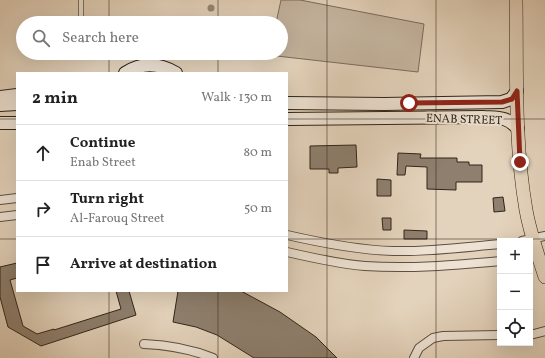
<!DOCTYPE html>
<html lang="en">
<head>
<meta charset="utf-8">
<style>
	:root { --surface:#fff; --page:#f6f6f6; --text:#222; --muted:#767676; --line:#e0e0e0 }
	body { margin:0; font-family:Vollkorn,serif; background:var(--page); color:var(--text) }
	.controls { position:absolute; right:12px; bottom:12px; display:grid; overflow:hidden; border-radius:0px; box-shadow:0 4px 16px #0002 }
	.controls button { width:36px; height:36px; display:grid; place-items:center; padding:0; border:0; border-bottom:1px solid var(--line); background:var(--surface); color:var(--text); font:20px sans-serif }
	.stop { position:absolute; width:12px; height:12px; margin:-9px; border:3px solid #8f2418; border-radius:50%; background:#fff }
	.stop.end { background:#8f2418; border-color:#fff; box-shadow:0 1px 4px #0008 }
	.list { margin:0; padding:0; list-style:none }
	h2 { display:flex; justify-content:space-between; align-items:center; height:52px; margin:0; padding:0 16px; font-size:17px }
	h2 small { font-size:13px; font-weight:400; color:var(--muted) }
	.list li { display:grid; grid-template-columns:26px 1fr auto; gap:12px; align-items:center; box-sizing:border-box; height:56px; padding:0 16px; border-top:1px solid var(--line) }
	.list b { display:block; font-size:15px; white-space:nowrap }
	.list p { margin:0; font-size:13px; white-space:nowrap; color:var(--muted) }
	.list em { font-size:13px; font-style:normal; color:var(--muted) }
	.icon { flex:none; width:22px; height:22px; fill:none; stroke:currentColor; stroke-width:2; stroke-linecap:round; stroke-linejoin:round }
	.map { position:relative; flex:none; width:545px; height:358px; overflow:hidden }
	.search { position:absolute; background:var(--surface); box-shadow:0 4px 16px #0002; left:16px; top:16px; width:272px; height:44px; display:flex; align-items:center; gap:10px; box-sizing:border-box; padding:0 14px; border-radius:22px; color:var(--muted); font-size:15px }
	.panel { position:absolute; background:var(--surface); box-shadow:0 4px 16px #0002; left:16px; top:72px; width:272px; height:220px; border-radius:0px }
	.map>svg:first-child { display:block }
	.green { fill:#c5b5a0; stroke:#7a6c5c }
	.building { fill:#8e7f6e; stroke:#302419 }
	.lines { fill:none; stroke-linecap:round; stroke-linejoin:round }
	.lane-casing { stroke:#5d5042; stroke-width:5.5 }
	.street-casing { stroke:#5d5042; stroke-width:10 }
	.secondary-casing { stroke:#302419; stroke-width:14 }
	.primary-casing { stroke:#302419; stroke-width:14 }
	.lane { stroke:#ede2d3; stroke-width:4 }
	.street { stroke:#ede2d3; stroke-width:8 }
	.secondary { stroke:#ede2d3; stroke-width:12 }
	.primary { stroke:#e4d3bc; stroke-width:13 }
	.tree { fill:#958775 }
	.route { stroke:#8f2418; stroke-width:5 }
	.grid { fill:none; stroke:#302419; stroke-width:1; stroke-opacity:0.55 }
	.labels { text-anchor:middle; stroke-width:4; stroke-linejoin:round; paint-order:stroke }
	.street-label { font-size:12px; fill:#302419; stroke:#ede2d3 }
</style>
</head>
<body>
<div class="map">
<svg width="545" height="358" viewBox="0 0 545 358">
	<rect width="100%" height="100%" fill="#e4d3bc"/>
	<filter id="stains"><feTurbulence type="fractalNoise" baseFrequency=".005" numOctaves="4"/><feColorMatrix values="0 0 0 0 .2 0 0 0 0 .09 0 0 0 0 .02 0 0 0 .5 -.17"/></filter>
	<radialGradient id="worn" r=".72"><stop offset=".6" stop-color="#630" stop-opacity="0"/><stop offset="1" stop-color="#630" stop-opacity=".3"/></radialGradient>
	<path class="green" d="M281,0H300L424,24L418,72L268,55V53H281V23H276Z"/>
	<g class="building">
		<path d="M356,145L357,167L338,168V173H329V169H310V146Z"/>
		<path d="M398,153L421,154L420,158H457V162H469V165H482V182H456V190L427,189V167L406,166L405,175H397Z"/>
		<path d="M377,179L391,180V196H377Z"/>
		<path d="M503,197L505,211L494,212L493,198Z"/>
		<path d="M382,218H391V230H383Z"/>
		<path d="M404,230L427,231V239H404Z"/>
		<path d="M17,263V278L10,280L23,326L37,334L54,329V330L121,309L116,291H129L136,315L41,346L8,327L0,297V267Z"/>
		<path d="M178,291H241L280,312L316,337L337,358H254L217,335L196,327L173,322Z"/>
	</g>
	<g class="lines">
		<g class="lane-casing">
			<path id="lane" d="M81,0V23"/>
		</g>
		<g class="street-casing">
			<g id="street">
				<path d="M0,200L17,198"/>
				<path d="M0,217L17,215"/>
				<path d="M287,235C322,243 357,250 393,251C429,252 465,247 500,244"/>
				<path d="M522,241L545,236"/>
				<path d="M287,252C313,258 339,264 365,266C411,269 455,265 500,261"/>
				<path d="M530,335L545,331"/>
				<path d="M144,344C168,345 191,349 213,358"/>
				<path d="M414,358L419,348L433,338L443,336L500,335"/>
			</g>
		</g>
		<g class="secondary-casing">
			<g id="secondary">
				<path d="M125,73C142,62 159,63 176,73"/>
				<path d="M0,97L17,95"/>
				<path d="M287,103L384,104L502,102L511,99L517,91"/>
				<path d="M0,105L17,104"/>
				<path d="M287,119L483,117C498,118 507,116 518,129"/>
				<path d="M0,123H17"/>
			</g>
		</g>
		<g class="primary-casing">
			<path id="primary" d="M516,0C517,70 514,141 526,210C530,233 538,255 545,277"/>
		</g>
		<use href="#lane" class="lane"/>
		<use href="#street" class="street"/>
		<use href="#secondary" class="secondary"/>
		<use href="#primary" class="primary"/>
	</g>
	<circle class="tree" cx="211" cy="8" r="3.5"/>
	<g class="lines">
		<path class="route" d="M409,103L502,102L512,99L517,91L520,162"/>
	</g>
	<path class="grid" d="M109,0V23M218,0V23M327,0V358M436,0V358M109,53V73M218,53V73M0,119H17M287,119H545M0,239H17M287,239H545M109,291V358M218,291V358"/>
	<g class="labels">
		<g class="street-label">
			<text transform="translate(464 119) rotate(2)" y="4">ENAB STREET</text>
		</g>
	</g>
	<rect width="100%" height="100%" filter="url(#stains)"/>
	<rect width="100%" height="100%" fill="url(#worn)"/>
</svg>
<div class="controls">
<button>+</button>
<button>−</button>
<button><svg class="icon" aria-label="locate" viewBox="0 0 24 24"><circle cx="12" cy="12" r="6"/><path d="M12 2v4M12 18v4M2 12h4M18 12h4"/></svg></button>
</div>
<div class="stop" style="left:409px;top:103px"></div>
<div class="stop end" style="left:520px;top:162px"></div>
<div class="search"><svg class="icon" aria-label="search" viewBox="0 0 24 24"><circle cx="10" cy="10" r="6"/><path d="M15 15l6 6"/></svg>Search here</div>
<section class="panel">
<h2>2 min<small>Walk · 130 m</small></h2>
<ul class="list">
<li><svg class="icon" aria-label="ahead" viewBox="0 0 24 24"><path d="M12 20V5M6 11l6-6 6 6"/></svg><div><b>Continue</b><p>Enab Street</p></div><em>80 m</em></li>
<li><svg class="icon" aria-label="right" viewBox="0 0 24 24"><path d="M7 20v-9h11M14 6l5 5-5 5"/></svg><div><b>Turn right</b><p>Al-Farouq Street</p></div><em>50 m</em></li>
<li><svg class="icon" aria-label="arrive" viewBox="0 0 24 24"><path d="M6 21V4h12l-3 4 3 4H6"/></svg><div><b>Arrive at destination</b></div></li>
</ul>
</section>
</div>
</body>
</html>
